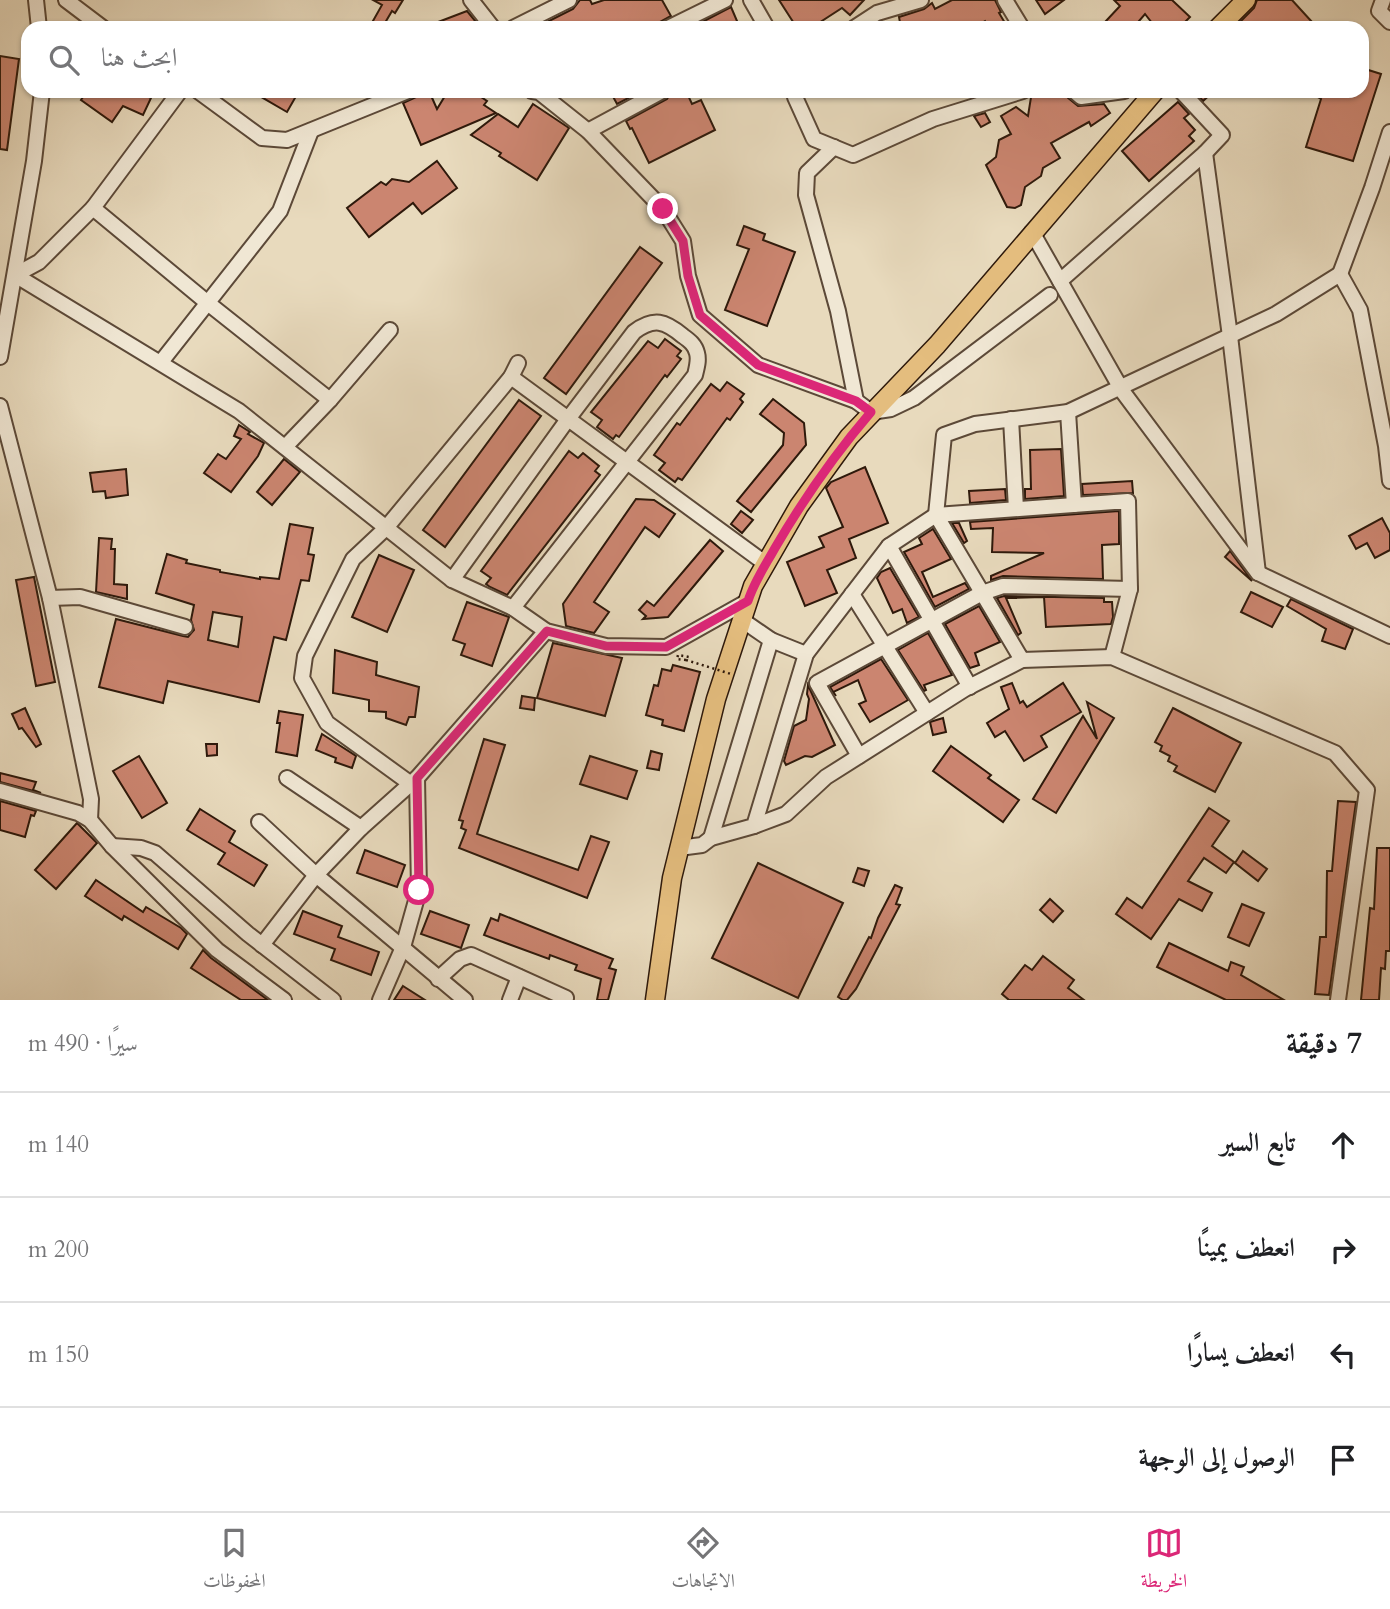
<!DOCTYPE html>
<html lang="ar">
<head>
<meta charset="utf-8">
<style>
	:root { --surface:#fff; --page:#f2f2f2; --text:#202124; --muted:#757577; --line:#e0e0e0; --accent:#db2777 }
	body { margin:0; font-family:Cardo,Amiri,serif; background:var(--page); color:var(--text); direction:rtl }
	.stop { position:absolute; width:21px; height:21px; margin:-16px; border:5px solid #db2777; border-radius:50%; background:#fff }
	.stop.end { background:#db2777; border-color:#fff; box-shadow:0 2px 7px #0008 }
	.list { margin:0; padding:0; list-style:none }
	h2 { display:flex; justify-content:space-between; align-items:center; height:91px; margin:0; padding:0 28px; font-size:30px }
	h2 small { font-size:23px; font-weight:400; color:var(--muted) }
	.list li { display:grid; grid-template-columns:46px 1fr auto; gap:21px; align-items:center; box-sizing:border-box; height:105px; padding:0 28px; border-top:2px solid var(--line) }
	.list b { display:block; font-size:26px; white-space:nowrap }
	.list em { font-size:23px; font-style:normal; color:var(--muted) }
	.icon { flex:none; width:38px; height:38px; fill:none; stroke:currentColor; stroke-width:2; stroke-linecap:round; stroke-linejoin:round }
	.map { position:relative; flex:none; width:1390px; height:1000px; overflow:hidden; direction:ltr }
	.search { position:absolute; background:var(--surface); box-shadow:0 2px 5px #0004; left:21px; right:21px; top:21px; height:77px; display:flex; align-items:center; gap:18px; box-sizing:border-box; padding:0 24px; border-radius:21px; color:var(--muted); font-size:26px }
	.sheet { height:511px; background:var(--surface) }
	nav { display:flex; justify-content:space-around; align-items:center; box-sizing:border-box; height:98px; border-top:2px solid var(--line); background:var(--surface); font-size:19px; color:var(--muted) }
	nav a { display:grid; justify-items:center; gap:4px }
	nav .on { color:var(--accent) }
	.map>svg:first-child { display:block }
	.building { fill:#cb8570; stroke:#2e190b; stroke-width:2; fill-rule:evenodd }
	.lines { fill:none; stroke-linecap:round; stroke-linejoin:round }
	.minor-casing { stroke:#5c4938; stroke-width:18 }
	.major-casing { stroke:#2e190b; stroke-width:21 }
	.path { stroke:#2e190b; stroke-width:2.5; stroke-dasharray:2 3.5; stroke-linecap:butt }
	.minor { stroke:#f0e7d4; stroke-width:14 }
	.major { stroke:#e4bd7e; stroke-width:18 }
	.path-bridge { stroke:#2e190b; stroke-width:2.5; stroke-dasharray:2 3.5; stroke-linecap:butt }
	.route { stroke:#db2777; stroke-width:9 }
</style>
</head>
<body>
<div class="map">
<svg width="1390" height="1000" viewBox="0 0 1390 1000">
	<rect width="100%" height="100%" fill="#e8dabd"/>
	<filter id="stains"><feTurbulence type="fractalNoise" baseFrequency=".00286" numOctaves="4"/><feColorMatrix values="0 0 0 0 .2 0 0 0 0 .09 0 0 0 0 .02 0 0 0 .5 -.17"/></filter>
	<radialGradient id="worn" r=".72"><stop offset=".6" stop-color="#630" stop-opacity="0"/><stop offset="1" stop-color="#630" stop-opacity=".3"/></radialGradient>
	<g class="building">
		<path d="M373,0H403L395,13L392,11L382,28H369L382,5Z"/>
		<path d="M590,0L592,4L604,0H662L671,16L660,22L658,28H535L573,9L580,0Z"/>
		<path d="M779,0H864L850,15L842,8L811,28H797Z"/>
		<path d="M952,0H995L1001,12L999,13L1008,28H989L985,21L973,28H901L899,17L924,9L932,3L935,9Z"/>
		<path d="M1036,0H1064L1045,14Z"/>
		<path d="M1114,0H1172L1190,17L1179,28H1156L1145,14L1133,28H1114L1106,21L1120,6Z"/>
		<path d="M1257,0H1292L1312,22L1305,28H1234L1254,8Z"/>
		<path d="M731,7L740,28H707L704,21Z"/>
		<path d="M467,11L481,28H425V27Z"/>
		<path d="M0,56L19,59L7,150L0,149Z"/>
		<path d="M1362,68L1381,74L1353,161L1306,147L1321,99L1307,91H1362Z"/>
		<path d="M87,91H136L151,98L143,115L123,106L112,122L81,100Z"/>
		<path d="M251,91H299L287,112Z"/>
		<path d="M429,91L437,109L448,91H472L487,101L484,105L496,113L421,145L403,103Z"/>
		<path d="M610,91H642L617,104Z"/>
		<path d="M672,91H686L692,104L701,100L715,130L649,163L632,128L630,129L626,121L667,99Z"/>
		<path d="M1032,91H1065L1068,98L1078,106L1104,104L1110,113L1091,126L1089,122L1051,143L1060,158L1043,168L1041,176L1025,187L1021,205L1015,208L1007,207L986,165L996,157L999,140L1011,134L1001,116L1016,107L1028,116Z"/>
		<path d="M1194,91H1214L1203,101Z"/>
		<path d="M1178,102L1189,114L1184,118L1195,130L1189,136L1194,141L1149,181L1122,151Z"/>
		<path d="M533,104L569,128L537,180L499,156L501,153L471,135L498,114L518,127Z"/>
		<path d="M985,113L990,122L981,127L974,116Z"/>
		<path d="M437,161L457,188L422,214L413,203L369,237L347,208L381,182L386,185L392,179L409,182Z"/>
		<path d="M744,226L765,234L763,240L795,252L767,326L725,310L749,249L737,245Z"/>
		<path d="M640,247L662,263L566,394L544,378Z"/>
		<path d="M665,339L681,351L677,356L681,359L667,377L665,375L619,437L616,435L613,439L597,427L602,420L591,412L648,341L658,348Z"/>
		<path d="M727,382L744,394L740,399L743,402L730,420L727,418L682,480L678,478L675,482L659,470L665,463L654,455L677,423L680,425L711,384L720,391Z"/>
		<path d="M773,399L804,423L806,445L751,512L737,501L783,445L784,433L760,414Z"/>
		<path d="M519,400L541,416L445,547L423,530Z"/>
		<path d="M239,425L250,432L248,434L264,443L258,456L231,492L204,473L218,454L226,459L241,439L234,436Z"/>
		<path d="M1061,449L1064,496L1025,499V489H1031L1030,450Z"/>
		<path d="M569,451L578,458L583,453L599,466L595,471L600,475L507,595L490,587L486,584L491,578L481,571Z"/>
		<path d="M284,459L300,472L272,505L257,492Z"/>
		<path d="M865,467L888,523L849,539L856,558L827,570L837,593L805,606L787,562L824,547L819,537L843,527L826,488L831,482Z"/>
		<path d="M126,469L128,495L106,498L105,491L93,492L90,473Z"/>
		<path d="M1132,481L1133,493L1083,495L1082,484Z"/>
		<path d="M1005,489L1006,500L970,503L969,491Z"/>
		<path d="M636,499L654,500L675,514L659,537L645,527L594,602L609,612L594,633L566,626L563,604Z"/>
		<path d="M741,511L753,520L742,533L731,524Z"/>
		<path d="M1119,511V544L1102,545L1103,579L1003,576L991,580V576L1044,553L992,552L993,528L971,529L970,522Z"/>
		<path d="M1382,518L1390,533V550L1375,558L1367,543L1356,549L1349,536Z"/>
		<path d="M952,523H959L967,541L964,543Z"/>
		<path d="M290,524L313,528L308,554L314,555L309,581L301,580L286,640L274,637L259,702L168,681L163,703L99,687L116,619L183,636L188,637L194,630L191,620L194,605L156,593L167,554L187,560L186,563L220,570V572L260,579V577L279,579ZM213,612L242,617L238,647L208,640Z"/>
		<path d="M933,529L951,559L922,572L933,597L965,583L969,589L935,607L904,552L922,544L919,538Z"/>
		<path d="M99,538L112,539L111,549H115L114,584L127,585V599L96,592Z"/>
		<path d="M710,540L723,551L668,617L643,619L646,616L639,610L647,601L654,606Z"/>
		<path d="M1230,551L1252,581L1225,557Z"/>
		<path d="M379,555L414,570L387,632L352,617Z"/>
		<path d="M890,568L919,617L907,623L902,609L893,613L877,578L881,572Z"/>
		<path d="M34,577L55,682L36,686L16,580Z"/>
		<path d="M1251,592L1283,607L1272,627L1241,612Z"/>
		<path d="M1004,596L1104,598V602H1112L1113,617L1111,624L1046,627L1044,597L1006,598L1021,633L1018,635L997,598Z"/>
		<path d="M1291,599L1353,629L1345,649L1322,641L1326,629L1287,606Z"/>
		<path d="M467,602L509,617L492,666L461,655L465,644L453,640Z"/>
		<path d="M979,606L1000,642L975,653L979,665L970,668L945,624Z"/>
		<path d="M928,633L952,675L924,685L926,690L924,691L898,650Z"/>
		<path d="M553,643L622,658L605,716L537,698Z"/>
		<path d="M335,650L377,662L376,675L419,687L415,717H409L406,725L386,718V712L369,711V700L333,693Z"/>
		<path d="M881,659L908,700L870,722L859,704L866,701L858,680L833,692L836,696L830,687Z"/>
		<path d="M673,665L700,672L684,731L662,725L663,720L646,715L654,685L658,686L662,669L671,671Z"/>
		<path d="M1012,683L1020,703L1023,701L1027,707L1063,683L1081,712L1041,736L1047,747L1024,761L1005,731L995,737L987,723L1009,709L1001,687Z"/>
		<path d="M808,685L835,745L812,757L805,756L786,765L784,761L794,726L806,720L809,699L807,694Z"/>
		<path d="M522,696L535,698L534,710L520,708Z"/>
		<path d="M1087,702L1114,718L1056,813L1033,799L1083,716L1097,739Z"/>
		<path d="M25,708L41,744L36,747L22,728L19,729L12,714Z"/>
		<path d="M1173,708L1241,743L1215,792L1174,771L1177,766L1168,761L1170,756L1160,751L1162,746L1155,742Z"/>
		<path d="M279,711L303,715L297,756L276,752L280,723H277Z"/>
		<path d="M943,718L946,732L933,735L930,722Z"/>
		<path d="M322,734L356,756L352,768L335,762L336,758L316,750Z"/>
		<path d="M484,739L505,745L477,834L578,870L591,836L609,842L587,898L459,848L466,830L461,828L463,821L459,820Z"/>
		<path d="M206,744H217V755L207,756Z"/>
		<path d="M951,746L991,775L988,778L1019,800L1003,822L933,771Z"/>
		<path d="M651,751L662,754L659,770L647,768Z"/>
		<path d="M139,756L167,803L142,818L113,771Z"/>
		<path d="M590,756L637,771L627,799L580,784Z"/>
		<path d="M0,773L36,782L33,790L41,793L0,782Z"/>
		<path d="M0,801L36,811L34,816L31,815L25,837L0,830Z"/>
		<path d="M1338,801L1356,802L1329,995L1315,994L1320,937H1326L1327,871H1332Z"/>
		<path d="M1209,808L1229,821L1212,846L1234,862L1226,873L1204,858L1188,881L1212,893L1202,911L1179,899L1151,939L1116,914L1127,898L1142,908Z"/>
		<path d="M200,809L235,831L229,842L267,865L254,886L218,864L225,853L187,830Z"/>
		<path d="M77,823L97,843L56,889L35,870Z"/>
		<path d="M1377,848H1390V951H1386L1385,969L1381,968L1379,1000H1361L1370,908L1374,909Z"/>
		<path d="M365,850L405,865L397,887L357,873Z"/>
		<path d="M1243,851L1267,869L1258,881L1235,863Z"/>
		<path d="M758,863L843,903L798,998L712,958Z"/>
		<path d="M858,868L869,871L864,886L853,882Z"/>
		<path d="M96,880L143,912L146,907L181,928L187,934L178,949L124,916L122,920L85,896Z"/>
		<path d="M895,885L902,888L896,904L900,905L856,989L847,1000H843L838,997L869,937L871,938L878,918Z"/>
		<path d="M1050,899L1063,911L1053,922L1040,910Z"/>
		<path d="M1242,904L1264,913L1249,946L1228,937Z"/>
		<path d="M303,911L342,926L338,937L379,952L371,975L331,960L335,949L294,934Z"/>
		<path d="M430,911L469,925L461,948L421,934Z"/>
		<path d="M500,914L613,959L609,968L616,970L608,1000H597L601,979L575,970L577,965L550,955L549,959L484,935L491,918L498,921Z"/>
		<path d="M1169,943L1228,971L1231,962L1244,967L1241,975L1284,1000H1226L1157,967Z"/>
		<path d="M203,950L211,958L268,1000H241L191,968Z"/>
		<path d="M1043,956L1074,980L1068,988L1084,1000H1009L1002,994L1025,965L1032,970Z"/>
		<path d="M403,986L425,1000H394Z"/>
	</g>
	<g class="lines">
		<g class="minor-casing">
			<g id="minor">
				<path d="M36,0L39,28"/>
				<path d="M66,0L103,28"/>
				<path d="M471,0L493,28"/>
				<path d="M751,0L767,28"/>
				<path d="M1005,0L1022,28"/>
				<path d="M1383,0L1379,11L1390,22"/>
				<path d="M513,28L569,0"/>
				<path d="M668,28L725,0"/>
				<path d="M854,28L877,13L921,0"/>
				<path d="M180,91L93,208L209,304L330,400"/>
				<path d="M198,91L262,138L287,140L408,91"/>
				<path d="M532,91L539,92L588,131L663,209L683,241L688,276L700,315L758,365L856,401L871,412L891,409L914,398L1050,295"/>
				<path d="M797,91L795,97L814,139L853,155L933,119L1023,91"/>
				<path d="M1074,91L1081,97L1124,91"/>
				<path d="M1181,91L1222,135L1205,153"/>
				<path d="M588,131L662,91"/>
				<path d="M834,147L807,173L806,195L838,311L856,401"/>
				<path d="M1032,232L1123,392L1258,573L1390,636"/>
				<path d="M1340,274L1372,188L1390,132"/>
				<path d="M15,275L239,411L452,580L513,608L546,631L606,646L666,647L748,601"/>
				<path d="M15,275L39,262L93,208"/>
				<path d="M1060,281L1205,153L1230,336L1258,573"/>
				<path d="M0,357L34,161L42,91"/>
				<path d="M161,362L280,211L311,131"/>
				<path d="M511,377L766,564"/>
				<path d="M0,406L50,598L91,799L90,820"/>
				<path d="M1068,412L1074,505"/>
				<path d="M1011,419L1016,509"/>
				<path d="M285,447L330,400L390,330"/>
				<path d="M889,546L970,687"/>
				<path d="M452,580L568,419L634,332C654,317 665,321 683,336C690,341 695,345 697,353C699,360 697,367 695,375L513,608"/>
				<path d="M852,594L927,713"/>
				<path d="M50,598L80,597L185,627"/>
				<path d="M771,640L806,654"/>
				<path d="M859,756L817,683L982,593L1003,586L1130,589"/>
				<path d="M287,778L361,828"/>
				<path d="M411,784L327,723L302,678L305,656L353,559L386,528L511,377L518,363"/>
				<path d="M0,791L78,813L90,820L112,846L217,950L284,1000"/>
				<path d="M259,822L316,875L465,1000"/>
				<path d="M754,826L786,814L826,777L965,689L1022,660"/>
				<path d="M711,838L771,640L742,620"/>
				<path d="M112,846L141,848L155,853L248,934L333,1000"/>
				<path d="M679,848L702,845L711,838L754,826L806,654L889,546L936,515L1128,501L1130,589L1112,657"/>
				<path d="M262,945L316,875L361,828L417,778L546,631"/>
				<path d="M438,979L460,959L471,955L566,998"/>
				<path d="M380,1000L403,947L419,890L417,778"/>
				<path d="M510,1000L519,977"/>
				<path d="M1338,1000L1367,790L1335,753L1112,657L1022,660L936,515L944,435L975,424L1068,412L1276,314L1340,274L1360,310L1386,446L1390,481"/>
			</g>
		</g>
		<g class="major-casing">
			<g id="major">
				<path d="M1218,28L1246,0"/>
				<path d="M655,1000L672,878L716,699L753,586L799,506L849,437L937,345L1155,91"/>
			</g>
		</g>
		<path class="path" d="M686,660L677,659L678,655L689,657"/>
		<use href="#minor" class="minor"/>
		<use href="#major" class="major"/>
		<path class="path-bridge" d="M686,660L731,674"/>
	</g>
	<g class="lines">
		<path class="route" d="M419,890L417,778L547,631L606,646L666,647L748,601C754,582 765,566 775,548C803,500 835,454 871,412L856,401L758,365L700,315L688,276L683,241L663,209"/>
	</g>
	<rect width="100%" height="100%" filter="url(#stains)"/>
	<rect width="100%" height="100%" fill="url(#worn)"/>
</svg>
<div class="stop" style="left:419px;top:890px"></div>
<div class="stop end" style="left:663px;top:209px"></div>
<div class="search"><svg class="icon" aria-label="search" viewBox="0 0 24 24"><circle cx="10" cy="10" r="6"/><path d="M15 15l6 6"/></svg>ابحث هنا</div>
</div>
<section class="sheet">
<h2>7 دقيقة<small>سيرًا · 490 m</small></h2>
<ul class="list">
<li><svg class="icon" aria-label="ahead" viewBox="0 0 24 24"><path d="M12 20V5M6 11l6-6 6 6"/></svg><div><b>تابع السير</b></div><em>140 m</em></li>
<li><svg class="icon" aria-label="right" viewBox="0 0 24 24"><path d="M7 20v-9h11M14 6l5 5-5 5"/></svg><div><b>انعطف يمينًا</b></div><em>200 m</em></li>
<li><svg class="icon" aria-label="left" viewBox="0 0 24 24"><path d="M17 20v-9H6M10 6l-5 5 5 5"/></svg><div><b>انعطف يسارًا</b></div><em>150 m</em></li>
<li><svg class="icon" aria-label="arrive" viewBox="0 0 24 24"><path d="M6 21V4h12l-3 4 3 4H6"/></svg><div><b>الوصول إلى الوجهة</b></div></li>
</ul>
</section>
<nav>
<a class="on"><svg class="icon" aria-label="map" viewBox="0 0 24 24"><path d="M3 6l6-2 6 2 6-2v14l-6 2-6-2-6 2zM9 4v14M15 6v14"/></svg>الخريطة</a>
<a><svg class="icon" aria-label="directions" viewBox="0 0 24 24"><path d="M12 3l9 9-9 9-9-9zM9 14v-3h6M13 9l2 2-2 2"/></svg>الاتجاهات</a>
<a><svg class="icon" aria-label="saved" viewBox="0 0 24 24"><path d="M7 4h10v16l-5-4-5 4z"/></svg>المحفوظات</a>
</nav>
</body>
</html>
